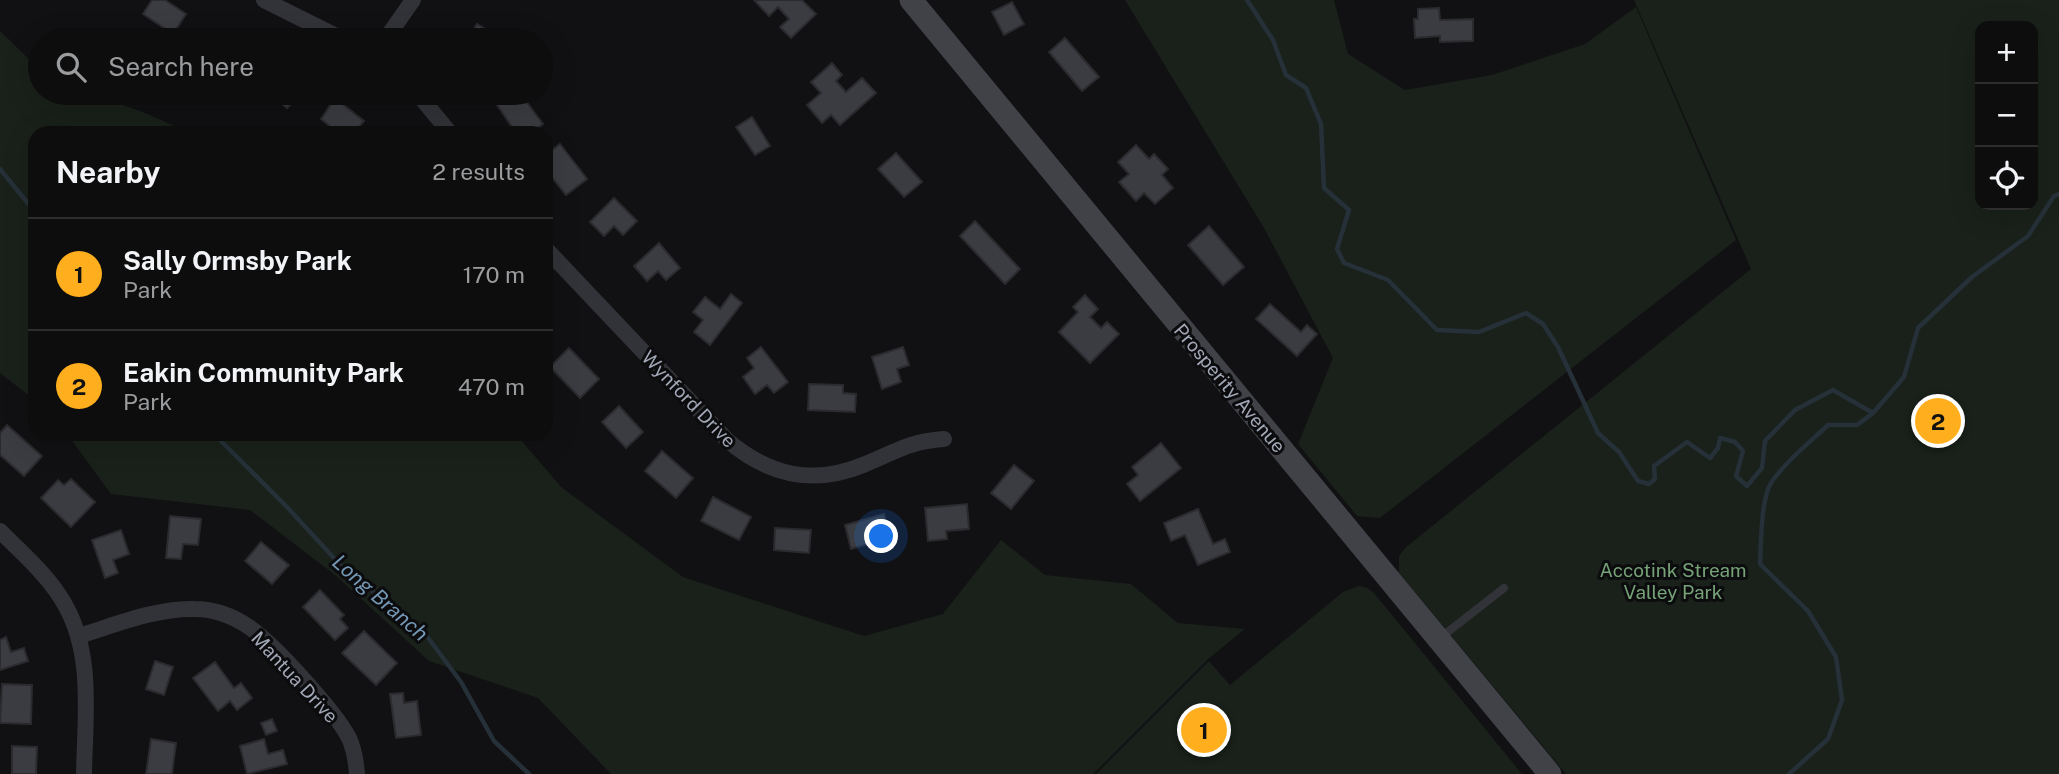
<!DOCTYPE html>
<html lang="en">
<head>
<meta charset="utf-8">
<style>
	:root { --surface:#0d0d0e; --page:#1b1b1c; --text:#f1f3f6; --muted:#9a9c9e; --line:#2d2d2e; --accent:#ffaf1d }
	body { margin:0; font-family:"Public Sans",sans-serif; background:var(--page); color:var(--text) }
	.controls { position:absolute; right:21px; top:21px; display:grid; overflow:hidden; border-radius:14px; box-shadow:0 7px 28px #0002 }
	.controls button { width:63px; height:63px; display:grid; place-items:center; padding:0; border:0; border-bottom:2px solid var(--line); background:var(--surface); color:var(--text); font:35px sans-serif }
	.you { position:absolute; left:882px; top:537px; width:24px; height:24px; margin:-18px; border:5px solid #fff; border-radius:50%; background:#1a73e8; box-shadow:0 0 0 10px #1a73e833 }
	.badge { display:grid; place-items:center; width:46px; height:46px; border-radius:50%; background:var(--accent); color:#111; font-size:23px; font-weight:700 }
	.pin { position:absolute; translate:-50% -50%; border:4px solid #fff; box-shadow:0 2px 7px #0006 }
	.list { margin:0; padding:0; list-style:none }
	h2 { display:flex; justify-content:space-between; align-items:center; height:91px; margin:0; padding:0 28px; font-size:30px }
	h2 small { font-size:23px; font-weight:400; color:var(--muted) }
	.list li { display:grid; grid-template-columns:46px 1fr auto; gap:21px; align-items:center; box-sizing:border-box; height:112px; padding:0 28px; border-top:2px solid var(--line) }
	.list b { display:block; font-size:26px; white-space:nowrap }
	.list p { margin:0; font-size:23px; white-space:nowrap; color:var(--muted) }
	.list em { font-size:23px; font-style:normal; color:var(--muted) }
	.icon { flex:none; width:38px; height:38px; fill:none; stroke:currentColor; stroke-width:2; stroke-linecap:round; stroke-linejoin:round }
	.map { position:relative; flex:none; width:2059px; height:774px; overflow:hidden }
	.search { position:absolute; background:var(--surface); box-shadow:0 7px 28px #0002; left:28px; top:28px; width:525px; height:77px; display:flex; align-items:center; gap:18px; box-sizing:border-box; padding:0 24px; border-radius:38px; color:var(--muted); font-size:26px }
	.panel { position:absolute; background:var(--surface); box-shadow:0 7px 28px #0002; left:28px; top:126px; width:525px; height:315px; border-radius:21px }
	.map>svg:first-child { display:block }
	.green { fill:#19211a; fill-rule:evenodd }
	.lines { fill:none; stroke-linecap:round; stroke-linejoin:round }
	.stream { stroke:#263038; stroke-width:4.5 }
	.building { fill:#3a3c41; stroke:#2b2b2f; stroke-width:2 }
	.service { stroke:#323338; stroke-width:8 }
	.minor { stroke:#323338; stroke-width:16 }
	.secondary { stroke:#404248; stroke-width:23 }
	.labels { text-anchor:middle; stroke-width:6; stroke-linejoin:round; paint-order:stroke }
	.street-label { font-size:19px; fill:#a1a7b5; stroke:#0c0c0e }
	.park-label { font-size:19px; fill:#76a278; stroke:#0c0c0e }
	.water-label { font-size:21px; font-style:italic; fill:#7497b4; stroke:#0c0c0e }
</style>
</head>
<body>
<div class="map">
<svg width="2059" height="774" viewBox="0 0 2059 774">
	<rect width="100%" height="100%" fill="#111113"/>
	<g class="green">
		<path d="M1125,0H1334L1348,54L1405,90L1492,75L1585,44L1636,7L1736,240L1380,518L1357,516L1298,444L1333,358L1264,228Z"/>
		<path d="M1634,0H2059V774H1566L1399,573V556L1405,548L1751,269ZM1980,26H2033V205H1980Z"/>
		<path d="M0,31L40,70V93H87L143,112L190,133H35V400L0,373Z"/>
		<path d="M67,434H516L561,487L683,577L864,636L943,614L1001,540L1045,575L1131,584L1178,623L1245,629L1207,660L1093,774H611L538,698L429,661L335,575L250,510L111,494Z"/>
		<path d="M1359,586L1367,588L1374,593L1522,774H1096L1209,661L1230,685L1343,592Z"/>
	</g>
	<g class="lines">
		<g class="stream">
			<path d="M1247,0L1273,40L1286,75L1306,88L1321,124L1324,188L1349,210L1337,249L1344,263L1388,280L1437,330L1479,332L1526,313L1543,324L1558,347L1598,433L1619,452L1638,481L1649,484L1655,479L1654,466L1687,442L1710,458L1718,448L1720,438L1735,442L1743,451L1736,476L1747,486L1762,468L1765,441L1795,410L1833,390L1873,413"/>
			<path d="M0,169L35,212"/>
			<path d="M214,434L287,507L344,569L423,631L461,682L494,741L529,774"/>
			<path d="M1789,774L1828,739L1842,700L1836,657L1808,611L1760,564C1761,544 1761,499 1771,483C1786,461 1809,443 1828,425H1857L1873,413L1904,377L1918,328L1972,277L2028,236L2054,196L2059,194"/>
		</g>
	</g>
	<g class="building">
		<path d="M152,0H165L186,14L173,34L143,14Z"/>
		<path d="M754,0H802L816,14L791,38L780,27L789,19L778,7L769,16Z"/>
		<path d="M1012,2L1024,24L1004,35L992,12Z"/>
		<path d="M1439,8L1440,20L1473,19V41L1440,42V36L1415,38L1414,19H1418V9Z"/>
		<path d="M477,24L501,38L500,40H468Z"/>
		<path d="M211,34L225,40H209Z"/>
		<path d="M1065,38L1099,77L1082,91L1049,52Z"/>
		<path d="M832,63L842,75L836,81L846,92L862,78L876,93L840,125L831,115L822,123L807,105L821,93L811,82Z"/>
		<path d="M270,93H301L287,108Z"/>
		<path d="M514,93H520L543,124L531,133H516L497,105Z"/>
		<path d="M335,98L364,121L354,133H338L321,119Z"/>
		<path d="M752,117L770,146L755,155L736,127Z"/>
		<path d="M560,144L587,179L566,195L546,170V155Z"/>
		<path d="M1136,145L1149,159L1154,154L1168,169L1162,175L1173,188L1155,204L1144,193L1136,201L1119,182L1129,174L1118,162Z"/>
		<path d="M896,153L922,182L904,197L878,169Z"/>
		<path d="M614,198L637,221L623,235L614,226L604,236L590,222Z"/>
		<path d="M975,221L1020,269L1005,284L960,236Z"/>
		<path d="M1209,226L1244,267L1223,285L1188,245Z"/>
		<path d="M659,243L680,268L666,280L658,271L647,281L634,266Z"/>
		<path d="M731,294L742,303L710,345L694,332L703,320L693,312L705,297L720,309Z"/>
		<path d="M1085,295L1098,309L1090,317L1101,328L1107,322L1119,334L1090,363L1059,332L1078,312L1073,307Z"/>
		<path d="M1270,304L1301,332L1307,325L1317,334L1297,356L1256,319Z"/>
		<path d="M761,347L788,382L774,393L767,385L755,394L743,377L754,368L747,358Z"/>
		<path d="M903,347L909,365L897,369L901,382L882,389L872,357Z"/>
		<path d="M569,348L599,379L580,398L550,367Z"/>
		<path d="M809,384L843,385V393L856,394L855,412L808,410Z"/>
		<path d="M619,406L643,432L626,448L602,422Z"/>
		<path d="M7,425L42,456L24,476L0,455V433Z"/>
		<path d="M1161,443L1181,468L1140,501L1127,484L1138,475L1132,467Z"/>
		<path d="M662,451L693,478L676,498L645,471Z"/>
		<path d="M1014,465L1034,481L1011,509L991,493Z"/>
		<path d="M71,479L95,502L71,527L41,498L58,480L64,485Z"/>
		<path d="M713,497L751,517L739,540L701,521Z"/>
		<path d="M967,504L969,529L946,531L947,539L928,541L925,508Z"/>
		<path d="M1198,509L1213,544L1225,539L1230,552L1198,565L1185,535L1171,541L1164,523Z"/>
		<path d="M884,514L893,548L877,552L875,542L851,549L845,525Z"/>
		<path d="M170,516L201,519L198,545L183,544L181,559L166,558Z"/>
		<path d="M775,528L811,530L809,553L774,550Z"/>
		<path d="M121,530L129,554L113,560L118,573L105,578L92,540Z"/>
		<path d="M261,542L289,565L272,584L245,561Z"/>
		<path d="M320,590L344,615L340,619L348,628L335,640L303,607Z"/>
		<path d="M364,631L397,663L376,685L342,653Z"/>
		<path d="M6,637L11,652L24,648L28,661L0,670V640Z"/>
		<path d="M155,661L173,667L164,695L146,689Z"/>
		<path d="M215,662L234,688L241,683L252,698L237,710L230,701L218,711L193,678Z"/>
		<path d="M2,684L32,685L31,724L0,723Z"/>
		<path d="M403,693L404,703L417,701L421,735L396,738L390,694Z"/>
		<path d="M272,719L277,731L266,735L261,723Z"/>
		<path d="M151,739L176,743L172,774H146Z"/>
		<path d="M264,739L268,754L283,750L287,764L247,774L240,746Z"/>
		<path d="M12,746L37,747L36,774H12Z"/>
	</g>
	<g class="lines">
		<path class="service" d="M1440,638L1504,588"/>
		<g class="minor">
			<path d="M264,0L344,40"/>
			<path d="M385,40L413,0"/>
			<path d="M417,93L450,133"/>
			<path d="M546,249L727,440C768,475 812,486 863,465C896,452 906,442 944,439"/>
			<path d="M0,531C20,551 43,571 59,595C95,648 85,713 84,774"/>
			<path d="M79,636C115,625 156,608 194,609C213,609 233,616 249,627C274,644 335,711 349,738C354,749 356,761 357,774"/>
		</g>
		<path class="secondary" d="M911,0L1550,774"/>
	</g>
	<g class="labels">
		<g class="street-label">
			<text transform="translate(1230 388) rotate(50)" y="7">Prosperity Avenue</text>
			<text transform="translate(689 399) rotate(46)" y="7">Wynford Drive</text>
			<text transform="translate(295 677) rotate(47)" y="7">Mantua Drive</text>
		</g>
		<g class="park-label">
			<text x="1673" y="577">Accotink Stream<tspan x="1673" dy="22">Valley Park</tspan></text>
		</g>
		<g class="water-label">
			<text transform="translate(380 598) rotate(41)" y="7">Long Branch</text>
		</g>
	</g>
</svg>
<div class="controls">
<button>+</button>
<button>−</button>
<button><svg class="icon" aria-label="locate" viewBox="0 0 24 24"><circle cx="12" cy="12" r="6"/><path d="M12 2v4M12 18v4M2 12h4M18 12h4"/></svg></button>
</div>
<div class="you"></div>
<div class="pin badge" style="left:1204px;top:730px">1</div>
<div class="pin badge" style="left:1938px;top:421px">2</div>
<div class="search"><svg class="icon" aria-label="search" viewBox="0 0 24 24"><circle cx="10" cy="10" r="6"/><path d="M15 15l6 6"/></svg>Search here</div>
<section class="panel">
<h2>Nearby<small>2 results</small></h2>
<ul class="list">
<li><span class="badge">1</span><div><b>Sally Ormsby Park</b><p>Park</p></div><em>170 m</em></li>
<li><span class="badge">2</span><div><b>Eakin Community Park</b><p>Park</p></div><em>470 m</em></li>
</ul>
</section>
</div>
</body>
</html>
